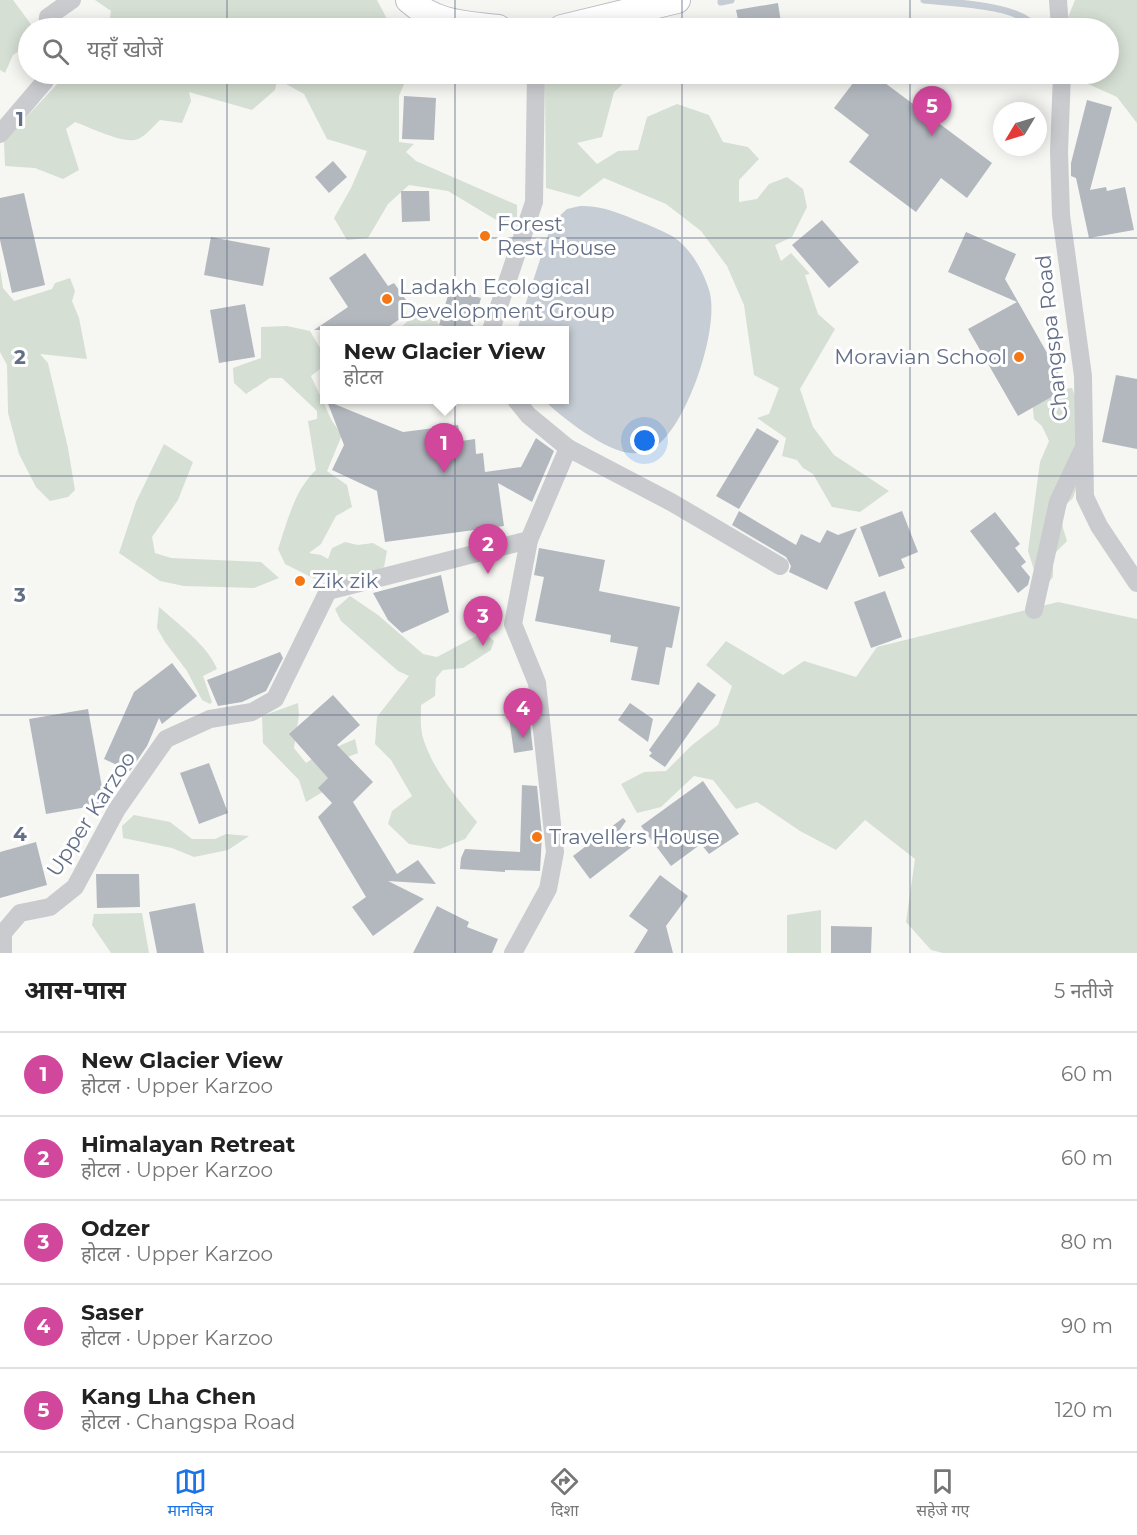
<!DOCTYPE html>
<html lang="hi">
<head>
<meta charset="utf-8">
<style>
	:root { --surface:#fff; --page:#f6f6f6; --text:#222; --muted:#767676; --line:#e0e0e0; --accent:#1a73e8 }
	body { margin:0; font-family:Montserrat,"Noto Sans Devanagari",sans-serif; background:var(--page); color:var(--text) }
	.compass { position:absolute; left:993px; top:102px; width:54px; height:54px; border-radius:50%; background:var(--surface); box-shadow:0 3px 15px #0003; rotate:232deg }
	.you { position:absolute; left:645px; top:441px; width:21px; height:21px; margin:-15px; border:4px solid #fff; border-radius:50%; background:#1a73e8; box-shadow:0 0 0 9px #1a73e833 }
	.badge { display:grid; place-items:center; width:39px; height:39px; border-radius:50%; background:var(--accent); color:#fff; font-size:20px; font-weight:700 }
	.pin { position:absolute; translate:-50% -50px; filter:drop-shadow(0 2px 3px #0008) }
	.pin::after { content:''; position:absolute; top:32px; width:21px; height:18px; background:inherit; clip-path:polygon(0 0,100% 0,50% 100%) }
	.popup { position:absolute; left:320px; top:326px; width:249px; height:78px; box-sizing:border-box; display:grid; place-content:center; border-radius:0px; background:var(--surface); filter:drop-shadow(0 2px 4px #0005); font-size:20px; white-space:nowrap; color:var(--muted) }
	.popup b { font-size:22px; color:var(--text) }
	.popup::after { content:''; position:absolute; left:50%; top:100%; margin-left:-12px; border:12px solid transparent; border-top-color:var(--surface) }
	.list { margin:0; padding:0; list-style:none }
	h2 { display:flex; justify-content:space-between; align-items:center; height:78px; margin:0; padding:0 24px; font-size:26px }
	h2 small { font-size:20px; font-weight:400; color:var(--muted) }
	.list li { display:grid; grid-template-columns:39px 1fr auto; gap:18px; align-items:center; box-sizing:border-box; height:84px; padding:0 24px; border-top:2px solid var(--line) }
	.list b { display:block; font-size:22px; white-space:nowrap }
	.list p { margin:0; font-size:20px; white-space:nowrap; color:var(--muted) }
	.list em { font-size:20px; font-style:normal; color:var(--muted) }
	.icon { flex:none; width:33px; height:33px; fill:none; stroke:currentColor; stroke-width:2; stroke-linecap:round; stroke-linejoin:round }
	.map { position:relative; flex:none; width:1137px; height:953px; overflow:hidden }
	.search { position:absolute; background:var(--surface); box-shadow:0 3px 15px #0003; left:18px; right:18px; top:18px; height:66px; display:flex; align-items:center; gap:15px; box-sizing:border-box; padding:0 21px; border-radius:33px; color:var(--muted); font-size:22px }
	.sheet { height:498px; background:var(--surface) }
	nav { display:flex; justify-content:space-around; align-items:center; box-sizing:border-box; height:84px; border-top:2px solid var(--line); background:var(--surface); font-size:16px; color:var(--muted) }
	nav a { display:grid; justify-items:center; gap:3px }
	nav .on { color:var(--accent) }
	.map>svg:first-child { display:block }
	.green { fill:#d6dfd4 }
	.water { fill:#c6cdd4 }
	.lines { fill:none; stroke-linecap:round; stroke-linejoin:round }
	.stream { stroke:#c6cdd4; stroke-width:7 }
	.building { fill:#b3b8bf }
	.secondary-casing { stroke:#babdc4; stroke-width:28 }
	.street { stroke:#c9cbcf; stroke-width:18 }
	.secondary { stroke:#fff; stroke-width:26 }
	.grid { fill:none; stroke:#636f87; stroke-width:1.5; stroke-opacity:0.55 }
	.poi-dot { fill:#f47716; stroke:#fff; stroke-width:2 }
	.labels { text-anchor:middle; stroke-width:6; stroke-linejoin:round; paint-order:stroke }
	.poi-label { font-size:21px; fill:#636f87; stroke:#fff; text-anchor:start }
	.street-label { font-size:21px; fill:#636f87; stroke:#fff }
	.grid-label { font-size:20px; text-anchor:middle; font-weight:bold; fill:#636f87; stroke:#fff; stroke-width:6; stroke-linejoin:round; paint-order:stroke }
</style>
</head>
<body>
<div class="map">
<svg width="1137" height="953" viewBox="0 0 1137 953">
	<rect width="100%" height="100%" fill="#f6f7f3"/>
	<g class="green">
		<path d="M0,0H13L33,27V28H28V45L13,55L5,73L0,70Z"/>
		<path d="M95,0H377L387,19L385,28H101L109,23L111,11Z"/>
		<path d="M1075,0H1137V123L1117,97L1088,84L1084,74H1108V28H1070L1067,20Z"/>
		<path d="M59,74H418L405,82L399,96V142L414,144L406,152L416,161L517,205V218L508,227L448,191L409,185L388,204L368,238L347,240L334,218L351,188L367,151L327,139L304,94L277,79L275,90L252,110L189,92L191,101L182,123L160,120C154,125 146,136 138,139C124,145 90,127 75,122L66,129L79,170L63,179L35,168L5,166L4,141L60,81Z"/>
		<path d="M547,74H613L622,85L614,92L602,137L577,143L597,164L618,151L638,150L647,117L677,104L709,115L723,142L748,147L759,159L739,180V202L757,199L769,184L787,177L803,189L807,207L792,237L775,245L781,261L791,253L810,274L805,275L818,314L835,329L800,389L813,427L834,455L889,491L860,512L832,507L813,474L803,468L797,460L782,456L786,438L757,418L769,414L779,388L754,375L744,305L727,266L701,231L666,204L604,178L579,197L546,188L545,85Z"/>
		<path d="M0,268L3,288L14,301L52,289L55,283L70,278L75,291L72,301L79,318L87,359L40,354L48,363L68,448L75,490L68,497L50,501L36,487L19,454L8,413L7,365L0,352Z"/>
		<path d="M427,304L439,325L450,330H381L401,327Z"/>
		<path d="M287,326L310,331L322,351L324,366L311,376L332,421L342,435L327,471L347,485L352,507L336,516L321,544L309,553L321,555L328,559L332,548L345,542L358,545L373,543L387,551L384,567L371,573L319,581L285,564L278,549C287,522 295,489 316,470L308,421L317,419V411L282,378H270L246,394L234,383L233,368L261,358V327Z"/>
		<path d="M1072,388L1081,412L1083,469L1073,498L1061,509L1063,528L1067,541L1053,555V577L1048,583L1035,573L1028,551L1040,462L1049,441L1042,426L1034,419L1032,401L1061,389Z"/>
		<path d="M164,444L193,462L178,500L152,537L155,553L171,558L261,562L279,578L254,588L184,586L160,581L119,553L136,502Z"/>
		<path d="M350,596L378,615L423,654L437,657L484,632L494,641L491,650L463,668L443,670L436,678L435,696L421,705C421,715 420,728 423,738C433,770 456,797 477,822L465,839L440,849L409,844L388,824L392,811L412,796L391,760L375,744L377,717L409,676L398,671L341,621L335,609Z"/>
		<path d="M1058,602L1137,619V953H943L931,950L906,922L915,859L865,820L836,850L800,831L757,802L736,809L713,780L694,776L661,807L637,813L621,784L644,772L666,771L691,746L718,725L732,686L706,665L726,641L783,675L804,661L856,677L877,647Z"/>
		<path d="M159,607C177,623 209,647 217,669L203,676L212,702L210,704L202,700L187,671L165,642L157,628Z"/>
		<path d="M298,703L299,715L294,748L306,763L318,755L355,739L358,753L332,763L334,785L306,802L299,780L263,743L262,716Z"/>
		<path d="M134,815L170,822L192,839H215L226,834L249,836L228,850L194,857L172,848L123,838L122,826Z"/>
		<path d="M821,910V953H787V915Z"/>
		<path d="M142,913L149,953H111L92,925L94,914Z"/>
	</g>
	<path class="water" d="M580,206C602,205 621,214 641,222C651,226 661,230 670,235C689,245 703,270 709,290C721,326 687,427 654,448C650,450 642,452 637,453C612,457 561,417 544,400H564V330H517L552,223L567,209Z"/>
	<g class="lines">
		<g class="stream">
			<path d="M924,0C951,3 1019,4 1036,28"/>
			<path d="M721,2L731,0"/>
		</g>
	</g>
	<g class="building">
		<path d="M778,3L781,23L740,28L736,10Z"/>
		<path d="M860,74H873L992,163L967,198L941,178L916,212L849,162L869,135L834,108Z"/>
		<path d="M404,96L436,98L434,140L402,139Z"/>
		<path d="M1087,100L1112,107L1090,190L1106,187L1107,191L1125,187L1134,230L1089,238L1076,178L1071,176V163Z"/>
		<path d="M333,161L347,177L329,193L315,177Z"/>
		<path d="M401,191H429L430,221L402,222Z"/>
		<path d="M24,193L45,285L12,293L0,240V198Z"/>
		<path d="M822,220L859,262L829,288L792,245Z"/>
		<path d="M966,232L1016,254L1005,279L1067,388L1018,416L968,329L1017,302L948,272Z"/>
		<path d="M211,237L270,248L263,286L204,275Z"/>
		<path d="M365,253L388,286L394,283L406,300L400,304L407,314L384,330H314L348,307L329,278Z"/>
		<path d="M450,289L481,298L472,330H459L439,325Z"/>
		<path d="M245,304L255,357L219,363L210,310Z"/>
		<path d="M1116,375L1137,379V449L1102,442Z"/>
		<path d="M327,401L403,432L458,425L461,441L475,439L476,454L483,453L485,472L521,467L536,438L554,451L532,502L498,483L504,526L385,542L377,491L332,470L344,445Z"/>
		<path d="M757,428L779,441L739,509L716,496Z"/>
		<path d="M739,511L796,545L801,534L820,543L827,530L838,535L857,528L827,590L789,572L791,566L786,557L732,525Z"/>
		<path d="M902,511L918,552L901,559L905,568L879,577L860,527Z"/>
		<path d="M995,512L1020,544L1015,548L1026,562L1021,566L1030,577L1028,585L1018,593L970,531Z"/>
		<path d="M539,548L605,560L599,591L680,607L672,648L666,647L659,685L631,680L638,647L610,642L611,635L535,621L544,577L534,575Z"/>
		<path d="M441,575L449,612L402,633L388,620L373,593Z"/>
		<path d="M885,591L902,637L871,648L854,602Z"/>
		<path d="M280,652L283,658L266,691L242,702L218,706L207,680Z"/>
		<path d="M172,663L197,696L162,724L159,718L147,746L130,771L104,759L134,692Z"/>
		<path d="M698,682L716,695L665,767L649,756L652,753L649,750Z"/>
		<path d="M333,695L360,725L337,745L373,782L353,802L397,874L418,860L436,884L388,881L424,899L373,936L352,907L366,897L318,817L332,803L318,788L328,778L289,734Z"/>
		<path d="M630,703L653,719L648,742L618,720Z"/>
		<path d="M528,708L533,750L514,753L508,711Z"/>
		<path d="M88,709L105,804L46,814L29,719Z"/>
		<path d="M209,763L228,813L199,824L180,773Z"/>
		<path d="M703,781L739,834L709,854L701,844L671,866L641,826Z"/>
		<path d="M522,785L537,786L542,835L540,871L505,870V872L460,869L461,858L465,849L520,852Z"/>
		<path d="M623,818L626,821L609,845L624,835L633,846L590,879L573,856Z"/>
		<path d="M36,842L47,885L0,898V852Z"/>
		<path d="M96,874H139L140,907L97,908Z"/>
		<path d="M660,875L688,896L666,926L673,953H634L648,930L629,916Z"/>
		<path d="M195,903L204,953H157L149,912Z"/>
		<path d="M437,906L469,922L467,927L498,939L492,953H413Z"/>
		<path d="M831,926L872,927L871,953H831Z"/>
	</g>
	<g class="lines">
		<g class="secondary-casing">
			<g id="secondary">
				<path d="M409,0C436,24 464,24 498,28"/>
				<path d="M562,28L677,0"/>
			</g>
		</g>
		<g class="street">
			<path d="M1058,0L1060,28"/>
			<path d="M47,28L48,17L72,0"/>
			<path d="M1062,74L1059,152L1061,215L1083,376L1085,497L1099,526L1137,583"/>
			<path d="M0,134L45,81V74"/>
			<path d="M491,330L534,202L536,74"/>
			<path d="M568,448L671,502L780,566"/>
			<path d="M1034,610L1058,502L1083,449"/>
			<path d="M3,953V933L20,913L50,907L75,887L117,809L166,739L210,719L252,712L275,699L328,591L529,540L568,448L528,415L516,400"/>
			<path d="M513,953L548,889L555,852L537,683L513,624L529,540"/>
		</g>
		<use href="#secondary" class="secondary"/>
	</g>
	<path class="grid" d="M227,0V28M455,0V28M682,0V28M910,0V28M227,74V953M455,74V953M682,74V953M910,74V953M0,238H1137M0,476H1137M0,715H1137"/>
	<g class="poi-dot">
		<circle cx="485" cy="236" r="6"/>
		<circle cx="387" cy="299" r="6"/>
		<circle cx="1019" cy="357" r="6"/>
		<circle cx="300" cy="581" r="6"/>
		<circle cx="537" cy="837" r="6"/>
	</g>
	<g class="labels">
		<g class="poi-label">
			<text x="497" y="231">Forest<tspan x="497" dy="24">Rest House</tspan></text>
			<text x="399" y="294">Ladakh Ecological<tspan x="399" dy="24">Development Group</tspan></text>
			<text x="1007" y="364" text-anchor="end">Moravian School</text>
			<text x="312" y="588">Zik zik</text>
			<text x="549" y="844">Travellers House</text>
		</g>
		<g class="street-label">
			<text transform="translate(1052 338) rotate(-96)" y="7">Changspa Road</text>
			<text transform="translate(91 814) rotate(-57)" y="7">Upper Karzoo</text>
		</g>
	</g>
	<g class="grid-label">
		<text x="20" y="126">1</text>
		<text x="20" y="364">2</text>
		<text x="20" y="602">3</text>
		<text x="20" y="841">4</text>
	</g>
</svg>
<svg class="compass" viewBox="-18 -18 36 36"><path d="M0-13l5 13h-10z" fill="#e53935"/><path d="M0 13l5-13h-10z" fill="#767676"/></svg>
<div class="you"></div>
<div class="pin badge" style="left:444px;top:473px;background:#d1479c">1</div>
<div class="popup"><b>New Glacier View</b>होटल</div>
<div class="pin badge" style="left:488px;top:574px;background:#d1479c">2</div>
<div class="pin badge" style="left:483px;top:646px;background:#d1479c">3</div>
<div class="pin badge" style="left:523px;top:738px;background:#d1479c">4</div>
<div class="pin badge" style="left:932px;top:136px;background:#d1479c">5</div>
<div class="search"><svg class="icon" aria-label="search" viewBox="0 0 24 24"><circle cx="10" cy="10" r="6"/><path d="M15 15l6 6"/></svg>यहाँ खोजें</div>
</div>
<section class="sheet">
<h2>आस-पास<small>5 नतीजे</small></h2>
<ul class="list">
<li><span class="badge" style="background:#d1479c">1</span><div><b>New Glacier View</b><p>होटल · Upper Karzoo</p></div><em>60 m</em></li>
<li><span class="badge" style="background:#d1479c">2</span><div><b>Himalayan Retreat</b><p>होटल · Upper Karzoo</p></div><em>60 m</em></li>
<li><span class="badge" style="background:#d1479c">3</span><div><b>Odzer</b><p>होटल · Upper Karzoo</p></div><em>80 m</em></li>
<li><span class="badge" style="background:#d1479c">4</span><div><b>Saser</b><p>होटल · Upper Karzoo</p></div><em>90 m</em></li>
<li><span class="badge" style="background:#d1479c">5</span><div><b>Kang Lha Chen</b><p>होटल · Changspa Road</p></div><em>120 m</em></li>
</ul>
</section>
<nav>
<a class="on"><svg class="icon" aria-label="map" viewBox="0 0 24 24"><path d="M3 6l6-2 6 2 6-2v14l-6 2-6-2-6 2zM9 4v14M15 6v14"/></svg>मानचित्र</a>
<a><svg class="icon" aria-label="directions" viewBox="0 0 24 24"><path d="M12 3l9 9-9 9-9-9zM9 14v-3h6M13 9l2 2-2 2"/></svg>दिशा</a>
<a><svg class="icon" aria-label="saved" viewBox="0 0 24 24"><path d="M7 4h10v16l-5-4-5 4z"/></svg>सहेजे गए</a>
</nav>
</body>
</html>
